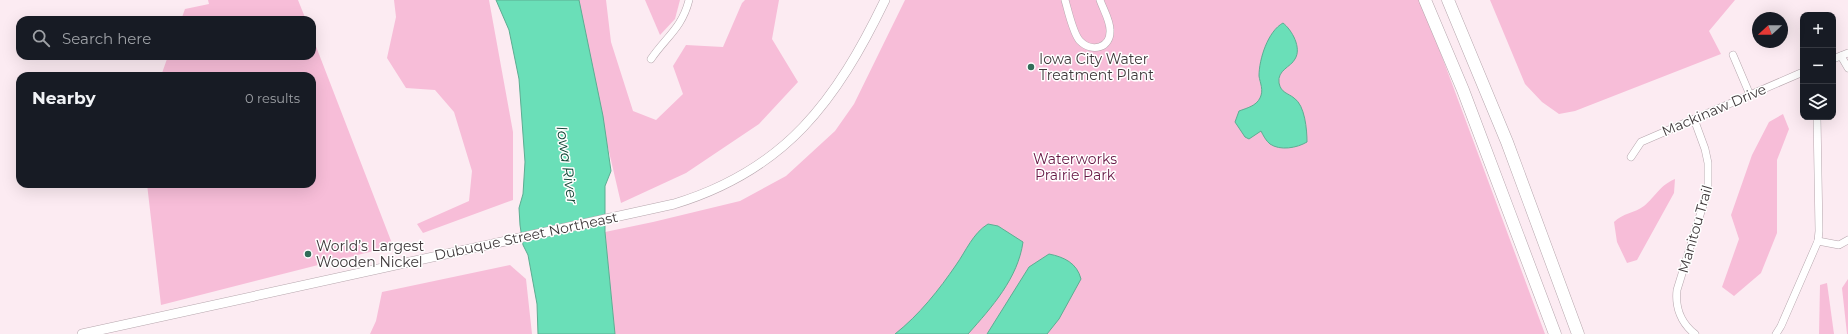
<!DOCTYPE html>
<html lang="en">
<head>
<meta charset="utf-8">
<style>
	:root { --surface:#171b24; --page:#20242c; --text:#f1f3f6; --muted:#9ea1a6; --line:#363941 }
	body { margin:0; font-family:Montserrat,sans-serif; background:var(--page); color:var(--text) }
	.controls { position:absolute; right:12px; top:12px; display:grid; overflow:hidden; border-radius:8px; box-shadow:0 4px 16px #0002 }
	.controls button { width:36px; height:36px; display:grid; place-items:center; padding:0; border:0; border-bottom:1px solid var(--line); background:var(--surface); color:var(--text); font:20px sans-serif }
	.compass { position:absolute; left:1752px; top:12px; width:36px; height:36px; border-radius:50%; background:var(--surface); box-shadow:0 4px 16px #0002; rotate:249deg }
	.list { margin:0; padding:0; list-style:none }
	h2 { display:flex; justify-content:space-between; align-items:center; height:52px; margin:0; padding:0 16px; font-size:17px }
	h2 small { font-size:13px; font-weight:400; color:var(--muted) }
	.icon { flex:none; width:22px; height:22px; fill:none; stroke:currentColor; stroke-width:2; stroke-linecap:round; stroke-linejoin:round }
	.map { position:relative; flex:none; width:1848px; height:334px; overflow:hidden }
	.search { position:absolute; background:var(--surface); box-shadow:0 4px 16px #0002; left:16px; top:16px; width:300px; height:44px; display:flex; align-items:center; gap:10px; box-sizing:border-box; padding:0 14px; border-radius:12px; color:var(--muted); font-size:15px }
	.panel { position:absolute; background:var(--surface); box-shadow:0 4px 16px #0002; left:16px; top:72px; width:300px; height:116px; border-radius:12px }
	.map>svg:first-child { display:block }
	.green { fill:#f7bdd8 }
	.water { fill:#6adfb8; stroke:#5dad92 }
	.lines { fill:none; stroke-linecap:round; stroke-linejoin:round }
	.street-casing { stroke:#b6a6ad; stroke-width:8 }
	.secondary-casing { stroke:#b6a6ad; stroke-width:10 }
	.highway-casing { stroke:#b6a6ad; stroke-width:13 }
	.street { stroke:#fff; stroke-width:7 }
	.secondary { stroke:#fff; stroke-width:9 }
	.highway { stroke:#fff; stroke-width:12 }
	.poi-dot { fill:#316d59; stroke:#fff; stroke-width:1.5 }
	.labels { text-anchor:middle; stroke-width:3; stroke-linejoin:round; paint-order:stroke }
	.poi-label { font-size:14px; fill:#3f393b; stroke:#fff; text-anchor:start }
	.street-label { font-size:14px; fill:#3f393b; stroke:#fff }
	.park-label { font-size:14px; fill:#661744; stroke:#fff }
	.water-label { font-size:15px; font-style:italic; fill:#154838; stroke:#fff }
</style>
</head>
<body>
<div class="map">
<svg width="1848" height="334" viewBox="0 0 1848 334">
	<rect width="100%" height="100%" fill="#fcebf2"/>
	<g class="green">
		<path d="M208,0H298L306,20H181L185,9L209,4Z"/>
		<path d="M394,0H489L513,132V200L423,233L417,224L469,201L472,171L454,112L435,90L406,88L387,58L396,17Z"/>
		<path d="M576,0H606L611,42L633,111L656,120L683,94L673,66L686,45L723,47L742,3L745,0H779L772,39L798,82L759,124L686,173L621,203L594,88Z"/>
		<path d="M645,0H680L675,19L660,35Z"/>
		<path d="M905,0H1421L1545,334H615L605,232L653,222L740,201L786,176L835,131L854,104Z"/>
		<path d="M1490,0H1735L1709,31L1721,54L1575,111L1559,114L1542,102L1525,84Z"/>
		<path d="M312,36L393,246L161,305L147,184H312V76H161L168,56H312Z"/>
		<path d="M1783,114L1789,129L1777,160V233L1761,273L1734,296L1722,287L1739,239L1731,215L1752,155L1769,122Z"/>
		<path d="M1675,179L1674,193L1637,260L1627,263L1617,242L1614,222C1623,213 1635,213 1644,206C1656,196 1659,186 1675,179Z"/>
		<path d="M510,265L526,279L532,334H370L376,321L382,292Z"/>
		<path d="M1848,279V334H1847L1842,288Z"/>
		<path d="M1827,283L1834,334H1819L1820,285Z"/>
	</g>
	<g class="water">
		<path d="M496,0H579L603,116L611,171L605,186V232L615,334H538L537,304L528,255L523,245L520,225L519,208L523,194L525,162L519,79L509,30Z"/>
		<path d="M1283,23C1292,30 1302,48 1295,59C1291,67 1277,70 1279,83C1281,93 1288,93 1294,98C1305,105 1307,130 1307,142C1297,148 1280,151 1270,144C1266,141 1263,135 1261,131L1249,139L1245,137L1235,122L1239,111C1247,108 1256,106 1260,98C1264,90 1260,83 1259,76C1259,59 1268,31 1283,23Z"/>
		<path d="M988,224L998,226L1023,242C1018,278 992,307 968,334H895C919,315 939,290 956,265C966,251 973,233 988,224Z"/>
		<path d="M1049,254C1064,257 1077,263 1081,279L1059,319L1047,334H987L1029,267Z"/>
	</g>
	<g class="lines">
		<g class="street-casing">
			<g id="street">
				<path d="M1065,0C1068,10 1073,34 1080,41C1092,53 1111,48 1110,30C1110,20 1103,9 1100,0"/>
				<path d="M1733,55L1750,95"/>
				<path d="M1841,56L1848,68"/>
				<path d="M651,59C666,37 682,28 689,0"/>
				<path d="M1833,59L1848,53"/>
				<path d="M1694,119L1705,149L1708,163V189L1677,290C1675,307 1681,323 1695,334"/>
				<path d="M1631,157L1641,142L1803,72"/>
				<path d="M1818,241L1839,245L1848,240"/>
				<path d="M1776,334L1781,326L1818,241L1819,231L1817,117"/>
			</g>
		</g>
		<g class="secondary-casing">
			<path id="secondary" d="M82,334L674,204C786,170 836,101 885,0"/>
		</g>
		<g class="highway-casing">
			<g id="highway">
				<path d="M1425,0L1463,90L1555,334"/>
				<path d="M1448,0L1507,142L1578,334"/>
			</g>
		</g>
		<use href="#street" class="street"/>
		<use href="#secondary" class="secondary"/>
		<use href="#highway" class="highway"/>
	</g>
	<g class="poi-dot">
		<circle cx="1031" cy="67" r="4"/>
		<circle cx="308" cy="254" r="4"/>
	</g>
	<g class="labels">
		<g class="poi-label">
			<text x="1039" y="64">Iowa City Water<tspan x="1039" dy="16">Treatment Plant</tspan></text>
			<text x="316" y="251">World’s Largest<tspan x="316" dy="16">Wooden Nickel</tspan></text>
		</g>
		<g class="street-label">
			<text transform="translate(1714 110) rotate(-23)" y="5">Mackinaw Drive</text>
			<text transform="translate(1695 229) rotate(-74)" y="5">Manitou Trail</text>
			<text transform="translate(526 236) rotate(-12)" y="5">Dubuque Street Northeast</text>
		</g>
		<g class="park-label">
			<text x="1075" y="164">Waterworks<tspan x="1075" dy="16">Prairie Park</tspan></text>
		</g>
		<g class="water-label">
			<text transform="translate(567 165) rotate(82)" y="5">Iowa River</text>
		</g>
	</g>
</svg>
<div class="controls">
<button>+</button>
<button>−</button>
<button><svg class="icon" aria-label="layers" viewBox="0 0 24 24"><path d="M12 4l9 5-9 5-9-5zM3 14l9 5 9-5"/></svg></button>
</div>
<svg class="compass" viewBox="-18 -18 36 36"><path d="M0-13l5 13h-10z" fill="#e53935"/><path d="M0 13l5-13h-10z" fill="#9ea1a6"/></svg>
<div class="search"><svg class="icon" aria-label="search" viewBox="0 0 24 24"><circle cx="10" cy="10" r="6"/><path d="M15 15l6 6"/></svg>Search here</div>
<section class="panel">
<h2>Nearby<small>0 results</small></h2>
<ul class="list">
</ul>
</section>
</div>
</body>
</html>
